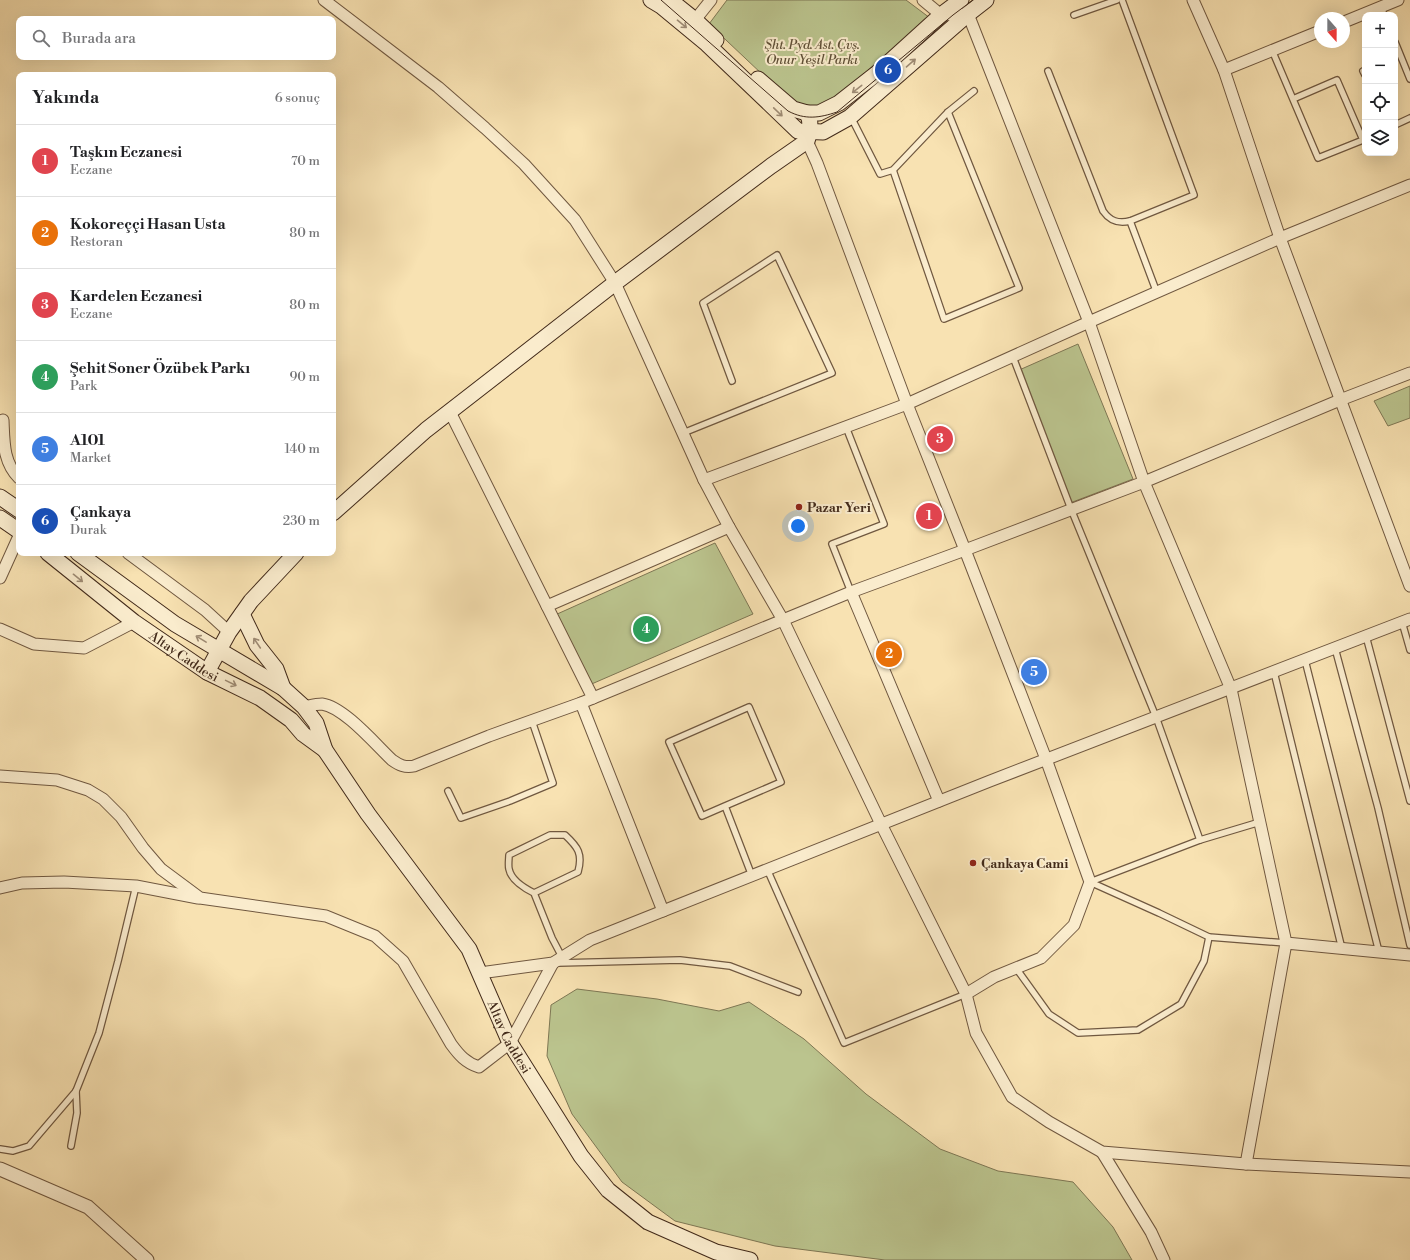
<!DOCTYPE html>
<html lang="tr">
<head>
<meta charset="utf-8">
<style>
	:root { --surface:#fff; --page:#f6f6f6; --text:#202124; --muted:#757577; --line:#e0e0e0; --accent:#8f2418 }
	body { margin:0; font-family:"Libre Bodoni",serif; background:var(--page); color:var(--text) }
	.controls { position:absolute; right:12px; top:12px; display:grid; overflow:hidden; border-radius:8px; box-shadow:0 4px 16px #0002 }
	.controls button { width:36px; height:36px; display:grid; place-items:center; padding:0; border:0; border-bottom:1px solid var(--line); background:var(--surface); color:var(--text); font:20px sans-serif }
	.compass { position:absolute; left:1314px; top:12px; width:36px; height:36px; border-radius:50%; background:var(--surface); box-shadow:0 4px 16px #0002; rotate:159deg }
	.you { position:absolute; left:798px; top:526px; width:14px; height:14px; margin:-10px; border:3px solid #fff; border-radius:50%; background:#1a73e8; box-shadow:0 0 0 6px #1a73e833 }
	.badge { display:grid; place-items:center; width:26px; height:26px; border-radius:50%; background:var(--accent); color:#fff; font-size:13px; font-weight:700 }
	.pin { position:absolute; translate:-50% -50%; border:2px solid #fff; box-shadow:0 1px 4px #0006 }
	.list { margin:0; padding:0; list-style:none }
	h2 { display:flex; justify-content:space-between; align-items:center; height:52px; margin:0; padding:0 16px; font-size:17px }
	h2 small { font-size:13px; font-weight:400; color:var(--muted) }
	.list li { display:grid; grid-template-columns:26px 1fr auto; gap:12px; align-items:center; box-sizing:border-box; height:72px; padding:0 16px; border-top:1px solid var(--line) }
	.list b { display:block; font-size:15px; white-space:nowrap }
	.list p { margin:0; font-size:13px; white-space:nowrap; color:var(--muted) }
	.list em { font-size:13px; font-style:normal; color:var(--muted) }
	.icon { flex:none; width:22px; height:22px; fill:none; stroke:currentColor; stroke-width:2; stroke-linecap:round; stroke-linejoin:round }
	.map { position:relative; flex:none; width:1410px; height:1260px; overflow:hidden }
	.search { position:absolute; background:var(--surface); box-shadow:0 4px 16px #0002; left:16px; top:16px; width:320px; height:44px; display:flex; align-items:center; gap:10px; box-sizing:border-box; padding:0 14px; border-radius:8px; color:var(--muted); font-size:15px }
	.panel { position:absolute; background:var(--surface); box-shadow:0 4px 16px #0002; left:16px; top:72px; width:320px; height:484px; border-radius:8px }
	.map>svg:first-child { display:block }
	.green { fill:#bbc48e; stroke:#7e7754 }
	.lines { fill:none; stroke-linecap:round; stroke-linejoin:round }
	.service-casing { stroke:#705840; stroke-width:8 }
	.minor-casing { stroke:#705840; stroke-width:13 }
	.tertiary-casing { stroke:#705840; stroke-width:15 }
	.secondary-casing { stroke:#422a1a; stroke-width:17 }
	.service { stroke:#faeccd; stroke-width:5.5 }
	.minor { stroke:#faeccd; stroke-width:11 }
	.tertiary { stroke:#faeccd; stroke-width:13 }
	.secondary { stroke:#faeccd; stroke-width:15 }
	.tram { stroke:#422a1a; stroke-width:1 }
	.oneway { stroke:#9e8b74 }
	.poi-dot { fill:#8f2418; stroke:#faeccd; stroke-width:1.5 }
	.labels { text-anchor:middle; stroke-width:4; stroke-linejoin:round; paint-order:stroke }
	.park-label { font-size:13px; font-style:italic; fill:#605037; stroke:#faeccd }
	.poi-label { font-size:13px; font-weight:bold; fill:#422a1a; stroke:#faeccd; text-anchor:start }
	.street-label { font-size:13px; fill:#422a1a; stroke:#faeccd }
</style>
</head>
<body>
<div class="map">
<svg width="1410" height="1260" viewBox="0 0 1410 1260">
	<rect width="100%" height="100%" fill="#f8e2b2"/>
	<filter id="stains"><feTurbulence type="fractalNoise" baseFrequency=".005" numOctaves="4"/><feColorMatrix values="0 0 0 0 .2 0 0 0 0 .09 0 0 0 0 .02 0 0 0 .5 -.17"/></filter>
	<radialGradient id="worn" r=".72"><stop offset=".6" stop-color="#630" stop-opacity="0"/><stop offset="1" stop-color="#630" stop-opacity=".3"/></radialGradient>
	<g class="green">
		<path d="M727,0H906L930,18L834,99L821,105L809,108L797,105L782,93L709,24Z"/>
		<path d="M1078,344L1133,479L1070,503L1017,371Z"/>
		<path d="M1410,386V418L1388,426L1374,401Z"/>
		<path d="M715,543L753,614L587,686L555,615Z"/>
		<path d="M577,989L657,999L719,1011L749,1002L804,1039L866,1094L940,1149L998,1171L1073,1182L1113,1227L1132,1260H885L775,1246L675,1221L622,1182L572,1114L547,1056L551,1005Z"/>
	</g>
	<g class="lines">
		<g class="service-casing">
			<g id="service">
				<path d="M1381,7L1384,15"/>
				<path d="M1074,15L1117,0"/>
				<path d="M1395,42L1410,79"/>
				<path d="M1272,50L1318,158L1363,140L1337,80L1293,99"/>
				<path d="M1365,70L1363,71L1365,75"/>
				<path d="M1048,71L1103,211C1110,221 1118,224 1130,221L1194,195L1122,0"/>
				<path d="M851,117L880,174L893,170L948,112L974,91"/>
				<path d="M1395,125L1410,118"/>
				<path d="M893,170L944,319L1019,288L948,112"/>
				<path d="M1130,221L1157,293"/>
				<path d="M1013,357L1071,509L1156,717L1200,840"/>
				<path d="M846,427L884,524L832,544L851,592"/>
				<path d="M683,433L832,373L777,255L703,303L732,381"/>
				<path d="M1402,622L1410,650"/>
				<path d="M1366,636L1410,801"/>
				<path d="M1335,648L1378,808L1410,945"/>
				<path d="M1305,660L1379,952"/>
				<path d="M1274,672L1342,949"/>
				<path d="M448,791L461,818L510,801L553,783L532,721"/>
				<path d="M725,806L702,816L669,742L749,707L781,782L725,806L752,876"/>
				<path d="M767,869L844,1043L966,994"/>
				<path d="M1090,882L1159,913L1209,937L1286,943"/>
				<path d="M1090,882L1200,840L1260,822"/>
				<path d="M534,893C524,888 511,880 509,869C508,865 509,859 509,855L550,835H565C578,847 583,854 578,872L534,893L552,938L562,957"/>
				<path d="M558,963L680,960L730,966L798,992"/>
				<path d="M1016,968L1049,1014L1078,1033L1138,1030L1181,1004L1204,961L1209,937"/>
				<path d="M71,1146L77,1113L76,1091"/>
				<path d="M0,1149L13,1151L29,1146L76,1091L99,1033L118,961L136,886"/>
			</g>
		</g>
		<g class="minor-casing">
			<g id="minor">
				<path d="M324,0L438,87L485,128L524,164L575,220L615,283L704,480"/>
				<path d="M923,0L941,15L968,14L1089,322L1280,238L1410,185"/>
				<path d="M1193,0L1224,70L1280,238L1410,586"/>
				<path d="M695,20L711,0"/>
				<path d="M1344,22L1398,0"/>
				<path d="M1224,70L1320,31"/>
				<path d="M807,141L817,163L907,404L965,550L1046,759L1090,882L1074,925L1041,958L994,977L966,994"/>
				<path d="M450,412L593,698"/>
				<path d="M3,420C4,442 3,462 19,478"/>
				<path d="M128,553L205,610L229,632"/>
				<path d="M0,578L19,536"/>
				<path d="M851,592L939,801"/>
				<path d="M547,606L729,527"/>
				<path d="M0,629L34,644L84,648L134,622"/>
				<path d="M581,703L663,911"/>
				<path d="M304,707C309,706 316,704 322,704C344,707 376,745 392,760C399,765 405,768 414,766L489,736L581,703L851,592L965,550L1144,482L1340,400L1410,373"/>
				<path d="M0,776L57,780L88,790L103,799L121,817L143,848L161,869L200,898L326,916L375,936L403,961L451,1044C459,1055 466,1063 479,1067L510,1043L553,963"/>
				<path d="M0,888L22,883L64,882L136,886L198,898"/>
				<path d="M1286,943L1231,689L1144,482L1089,322L907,404L704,480L729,527L783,620L881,824L966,994L976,1033L1012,1097L1049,1122L1102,1152L1246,1164L1286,943L1410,955"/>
				<path d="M480,973L553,963L590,940L990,781L1410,619"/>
				<path d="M1102,1152L1151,1232L1164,1260"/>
				<path d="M1246,1164L1410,1172"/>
			</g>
		</g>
		<g class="tertiary-casing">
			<path id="tertiary" d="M0,1169L88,1207L147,1260"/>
		</g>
		<g class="secondary-casing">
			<g id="secondary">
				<path d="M651,0L661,6L707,44L798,131L823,132L850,117L968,14L986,0"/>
				<path d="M670,0L695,20L716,40"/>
				<path d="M758,79L793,109L807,113H819L839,103L876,74L941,15L961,0"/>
				<path d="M0,497L19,510"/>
				<path d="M333,513L426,430L615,283L771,166L807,141C810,132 812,122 807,113"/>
				<path d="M0,518L19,531"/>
				<path id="s1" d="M48,553L134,622L207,672L260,698L291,720L303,734L325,750"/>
				<path id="s2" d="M78,553L175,624L283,688L304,707L316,723L325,750L368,814L469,949L510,1043L581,1156L608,1190L648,1222L716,1252L750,1260"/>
				<path d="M242,614L257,645L276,669L283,688"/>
				<path d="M207,672L229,632L251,601L296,553"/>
			</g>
		</g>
		<use href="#service" class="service"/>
		<use href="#minor" class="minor"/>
		<use href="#tertiary" class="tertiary"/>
		<use href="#secondary" class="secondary"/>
		<path class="tram" d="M661,0L788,111C805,120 819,118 837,112L953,15L973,0"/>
	</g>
	<defs><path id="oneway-shaft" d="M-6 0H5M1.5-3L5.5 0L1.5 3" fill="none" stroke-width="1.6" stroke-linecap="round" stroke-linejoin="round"/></defs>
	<g class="oneway">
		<use href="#oneway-shaft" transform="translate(682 24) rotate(40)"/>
		<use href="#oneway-shaft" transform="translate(911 63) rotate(-41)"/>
		<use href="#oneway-shaft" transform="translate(857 89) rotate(142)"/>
		<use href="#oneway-shaft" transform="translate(778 112) rotate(44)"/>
		<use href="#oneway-shaft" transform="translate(78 578) rotate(39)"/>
		<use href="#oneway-shaft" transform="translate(201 639) rotate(-149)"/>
		<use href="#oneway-shaft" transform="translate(257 643) rotate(-124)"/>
		<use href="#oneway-shaft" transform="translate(231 683) rotate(26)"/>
	</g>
	<g class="poi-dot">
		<circle cx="799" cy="507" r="4"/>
		<circle cx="973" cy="863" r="4"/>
	</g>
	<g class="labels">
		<g class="park-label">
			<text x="812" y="49">Şht. Pyd. Ast. Çvş.<tspan x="812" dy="15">Onur Yeşil Parkı</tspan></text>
		</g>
		<g class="poi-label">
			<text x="807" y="512">Pazar Yeri</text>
			<text x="981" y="868">Çankaya Cami</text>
		</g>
		<g class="street-label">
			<text dy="5" stroke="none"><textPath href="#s1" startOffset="171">Altay Caddesi</textPath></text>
			<text dy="5" stroke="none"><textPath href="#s2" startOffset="665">Altay Caddesi</textPath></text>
		</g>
	</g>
	<rect width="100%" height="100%" filter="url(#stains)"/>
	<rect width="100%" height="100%" fill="url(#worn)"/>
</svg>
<div class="controls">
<button>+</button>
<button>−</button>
<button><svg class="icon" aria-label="locate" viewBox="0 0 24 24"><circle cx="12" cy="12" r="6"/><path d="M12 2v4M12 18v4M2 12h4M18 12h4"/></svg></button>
<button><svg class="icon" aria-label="layers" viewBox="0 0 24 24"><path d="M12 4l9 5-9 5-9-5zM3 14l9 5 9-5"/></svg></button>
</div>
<svg class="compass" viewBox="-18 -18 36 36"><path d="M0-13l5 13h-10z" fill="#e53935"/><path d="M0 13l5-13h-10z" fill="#757577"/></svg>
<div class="you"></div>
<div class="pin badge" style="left:929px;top:516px;background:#e0444e">1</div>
<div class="pin badge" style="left:889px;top:654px;background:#e8710a">2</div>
<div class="pin badge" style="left:940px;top:439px;background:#e0444e">3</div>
<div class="pin badge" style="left:646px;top:629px;background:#2e9e5b">4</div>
<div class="pin badge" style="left:1034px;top:672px;background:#3f7fe0">5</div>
<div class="pin badge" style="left:888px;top:70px;background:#1a4fb4">6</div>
<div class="search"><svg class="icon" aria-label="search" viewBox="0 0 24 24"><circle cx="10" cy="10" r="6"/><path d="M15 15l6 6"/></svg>Burada ara</div>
<section class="panel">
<h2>Yakında<small>6 sonuç</small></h2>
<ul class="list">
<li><span class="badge" style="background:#e0444e">1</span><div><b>Taşkın Eczanesi</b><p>Eczane</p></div><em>70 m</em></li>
<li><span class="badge" style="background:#e8710a">2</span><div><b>Kokoreççi Hasan Usta</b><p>Restoran</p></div><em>80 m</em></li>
<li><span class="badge" style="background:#e0444e">3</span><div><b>Kardelen Eczanesi</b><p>Eczane</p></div><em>80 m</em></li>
<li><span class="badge" style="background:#2e9e5b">4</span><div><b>Şehit Soner Özübek Parkı</b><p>Park</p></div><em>90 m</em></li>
<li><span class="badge" style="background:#3f7fe0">5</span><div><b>A101</b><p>Market</p></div><em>140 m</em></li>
<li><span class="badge" style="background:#1a4fb4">6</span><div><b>Çankaya</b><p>Durak</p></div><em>230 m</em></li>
</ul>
</section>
</div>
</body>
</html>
